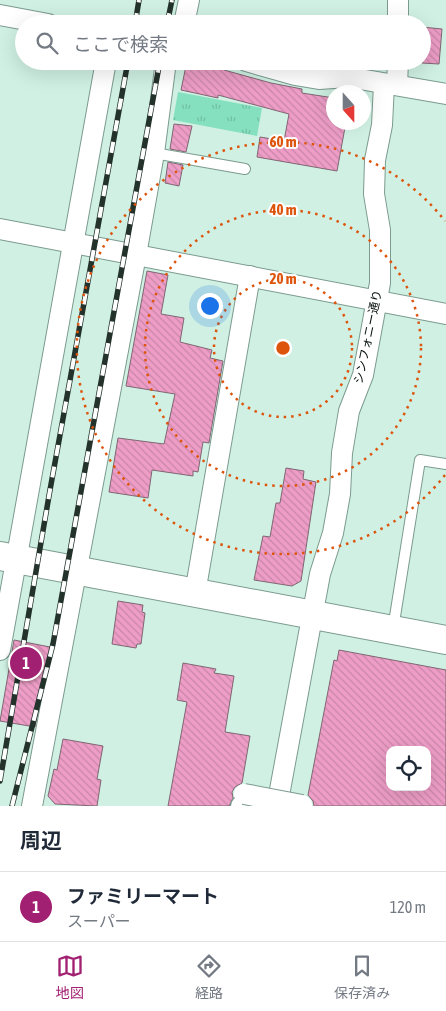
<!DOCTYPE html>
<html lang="ja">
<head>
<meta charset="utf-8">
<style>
	:root { --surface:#fff; --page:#f6f6f7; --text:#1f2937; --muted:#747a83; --line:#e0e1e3; --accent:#a12071 }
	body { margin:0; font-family:"Asap Condensed","Noto Sans JP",sans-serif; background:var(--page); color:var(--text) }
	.controls { position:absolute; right:15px; bottom:15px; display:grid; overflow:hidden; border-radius:10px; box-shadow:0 5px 20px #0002 }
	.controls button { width:45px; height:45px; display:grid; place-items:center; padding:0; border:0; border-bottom:1px solid var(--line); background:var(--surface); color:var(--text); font:25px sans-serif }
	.compass { position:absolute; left:326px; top:85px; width:45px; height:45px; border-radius:50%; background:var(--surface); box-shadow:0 5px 20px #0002; rotate:159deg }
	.you { position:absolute; left:209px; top:305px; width:18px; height:18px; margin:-12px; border:4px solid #fff; border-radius:50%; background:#1a73e8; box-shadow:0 0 0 8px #1a73e833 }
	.badge { display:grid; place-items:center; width:32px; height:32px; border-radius:50%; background:var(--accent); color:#fff; font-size:16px; font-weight:700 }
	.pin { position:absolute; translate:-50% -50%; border:2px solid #fff; box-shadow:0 1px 5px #0006 }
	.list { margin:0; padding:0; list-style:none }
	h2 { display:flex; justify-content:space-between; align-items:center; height:65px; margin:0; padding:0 20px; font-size:21px }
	h2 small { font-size:16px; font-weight:400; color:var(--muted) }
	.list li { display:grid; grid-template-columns:32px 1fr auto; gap:15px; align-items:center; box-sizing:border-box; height:70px; padding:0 20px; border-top:1px solid var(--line) }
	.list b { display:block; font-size:19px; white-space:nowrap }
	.list p { margin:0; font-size:16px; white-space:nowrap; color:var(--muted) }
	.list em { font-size:16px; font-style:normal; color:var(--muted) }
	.icon { flex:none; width:28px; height:28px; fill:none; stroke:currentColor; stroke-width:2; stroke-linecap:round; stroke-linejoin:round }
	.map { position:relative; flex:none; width:446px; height:806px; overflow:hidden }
	.search { position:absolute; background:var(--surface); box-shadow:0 5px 20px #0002; left:15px; right:15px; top:15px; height:55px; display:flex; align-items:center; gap:12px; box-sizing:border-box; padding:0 18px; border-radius:28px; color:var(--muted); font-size:19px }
	.sheet { height:135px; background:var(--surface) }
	nav { display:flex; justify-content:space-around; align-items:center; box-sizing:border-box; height:70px; border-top:1px solid var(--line); background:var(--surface); font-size:14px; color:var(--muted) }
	nav a { display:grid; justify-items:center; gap:2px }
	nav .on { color:var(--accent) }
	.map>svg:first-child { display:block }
	.grass { fill:url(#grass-tufts) }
	.building { fill:url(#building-back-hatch); stroke:#806672; fill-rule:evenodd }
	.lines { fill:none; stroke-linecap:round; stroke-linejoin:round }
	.lane-casing { stroke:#7c9b8f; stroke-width:12 }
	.street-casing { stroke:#7c9b8f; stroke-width:22 }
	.secondary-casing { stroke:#7c9b8f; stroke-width:30 }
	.lane { stroke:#fff; stroke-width:10 }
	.street { stroke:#fff; stroke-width:20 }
	.secondary { stroke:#fff; stroke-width:28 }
	.rail-casing { stroke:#24322c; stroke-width:5.5 }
	.rail { stroke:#fff; stroke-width:4; stroke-dasharray:11; stroke-linecap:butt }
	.street-bridge-casing { stroke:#7c9b8f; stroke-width:22; stroke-linecap:butt }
	.street-bridge { stroke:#fff; stroke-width:20 }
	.ring { fill:none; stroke:#dd550c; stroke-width:2.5; stroke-dasharray:2.5 5 }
	.labels { text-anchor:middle; stroke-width:4; stroke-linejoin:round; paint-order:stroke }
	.street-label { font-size:12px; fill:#040f0a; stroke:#fff }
	.centre { fill:#dd550c; stroke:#fff; stroke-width:2.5 }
	.ring-label { font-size:15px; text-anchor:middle; font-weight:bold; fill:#dd550c; stroke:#fff; stroke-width:4; stroke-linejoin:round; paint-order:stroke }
</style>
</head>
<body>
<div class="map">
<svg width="446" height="806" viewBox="0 0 446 806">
	<defs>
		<pattern id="grass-tufts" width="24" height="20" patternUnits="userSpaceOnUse" patternTransform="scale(1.25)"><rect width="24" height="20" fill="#85e0c0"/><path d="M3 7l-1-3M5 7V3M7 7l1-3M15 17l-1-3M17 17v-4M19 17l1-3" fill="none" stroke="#71bfa4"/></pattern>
		<pattern id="building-back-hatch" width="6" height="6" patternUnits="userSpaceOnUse" patternTransform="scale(1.25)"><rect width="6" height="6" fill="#ed9dc6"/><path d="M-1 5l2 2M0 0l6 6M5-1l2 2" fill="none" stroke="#ca86a9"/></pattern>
	</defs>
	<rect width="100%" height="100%" fill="#cff0e3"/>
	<path class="grass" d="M178,92L262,108L257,136L173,120Z"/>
	<g class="building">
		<path d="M422,27L442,29L439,64L422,63Z"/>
		<path d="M187,61H209V63L225,67L224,70L271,83L302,89V93L334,98V122H346L337,171L257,157L260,137L284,141L289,114L218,95V98L181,90Z"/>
		<path d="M174,124L192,126L186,152L170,149Z"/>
		<path d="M168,162L183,165L179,186L165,183Z"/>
		<path d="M147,271L168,275L161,314L184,318L180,342L212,350L210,358L223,361L209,443L203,442L198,472L193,471V476L152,470L148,498L109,492L118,438L164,444L175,394L126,386Z"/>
		<path d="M286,468L304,471L303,479L316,482L301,581L292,586L254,580L263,536L270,537L276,503H280Z"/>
		<path d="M118,601L143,605L142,612L145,613L141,644H137L136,648L112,644Z"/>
		<path d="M14,640L50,647L35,727L0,721Z"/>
		<path d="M339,650L446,670V806H314L313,801L308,795L334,660L337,661ZM390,750H427V787H390Z"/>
		<path d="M183,663L216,669L214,673L234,676L225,732L250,736L242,783L235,787L232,792L233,798L229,806H168L187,702L177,700Z"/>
		<path d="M63,739L103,746L97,779L101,780L97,806L55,804L48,796L54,769L57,770Z"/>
	</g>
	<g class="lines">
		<g class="lane-casing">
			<g id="lane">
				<path d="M154,153L245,169"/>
				<path d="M393,629L420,460L446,464"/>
			</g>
		</g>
		<g class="street-casing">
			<g id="street">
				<path d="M0,15L48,24"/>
				<path d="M184,24L189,0"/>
				<path d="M398,24V0"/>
				<path d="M246,61L295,75L319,79L348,77L446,94"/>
				<path d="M397,85L398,61"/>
				<path d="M0,229L446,314"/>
				<path d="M195,593L250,276"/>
				<path d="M0,650L106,61"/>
				<path d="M32,806L136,255L154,153L166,61"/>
				<path d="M241,806H242"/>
				<path d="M277,806L320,574L333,533L340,494L342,453L349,411L363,375L380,283V230L374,194L375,160L382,125L384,84"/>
			</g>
		</g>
		<g class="secondary-casing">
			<path id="secondary" d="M0,556L446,640"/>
		</g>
		<use href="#lane" class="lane"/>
		<use href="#street" class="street"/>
		<use href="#secondary" class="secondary"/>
		<g class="rail-casing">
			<g id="rail">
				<path d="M135,24L139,0"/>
				<path d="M167,24L172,0"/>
				<path d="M0,781L50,490L128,61"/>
				<path d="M12,806L53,644L160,61"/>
			</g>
		</g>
		<use href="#rail" class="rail"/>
		<g class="street-bridge-casing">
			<path id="street-bridge" d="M244,794L302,805"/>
		</g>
		<use href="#street-bridge" class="street-bridge"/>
	</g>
	<g class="ring">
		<circle cx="283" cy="348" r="69"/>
		<circle cx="283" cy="348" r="138"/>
		<path d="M445 475A206 206 0 1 1 445 221"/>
	</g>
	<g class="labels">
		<g class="street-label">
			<text transform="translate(368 337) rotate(-78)" y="4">シンフォニー通り</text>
		</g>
	</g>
	<circle cx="283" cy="348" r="8" class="centre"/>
	<g class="ring-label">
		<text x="283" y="147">60 m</text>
		<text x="283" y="215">40 m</text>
		<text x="283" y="284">20 m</text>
	</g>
</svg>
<div class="controls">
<button><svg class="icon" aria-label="locate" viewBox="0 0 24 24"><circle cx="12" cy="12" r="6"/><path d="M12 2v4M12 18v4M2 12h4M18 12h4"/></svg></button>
</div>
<svg class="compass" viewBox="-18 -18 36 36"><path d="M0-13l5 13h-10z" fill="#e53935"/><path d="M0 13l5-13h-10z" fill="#747a83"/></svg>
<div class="you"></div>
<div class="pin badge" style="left:26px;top:663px">1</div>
<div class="search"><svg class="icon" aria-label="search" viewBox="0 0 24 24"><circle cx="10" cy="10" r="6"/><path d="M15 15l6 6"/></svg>ここで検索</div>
</div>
<section class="sheet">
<h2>周辺<small></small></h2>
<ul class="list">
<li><span class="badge">1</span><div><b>ファミリーマート</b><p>スーパー</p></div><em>120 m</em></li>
</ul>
</section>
<nav>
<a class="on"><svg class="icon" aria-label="map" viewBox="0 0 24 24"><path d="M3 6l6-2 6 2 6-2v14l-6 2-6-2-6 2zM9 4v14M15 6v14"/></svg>地図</a>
<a><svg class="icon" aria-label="directions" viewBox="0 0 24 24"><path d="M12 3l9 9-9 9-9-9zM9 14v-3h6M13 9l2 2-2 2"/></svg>経路</a>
<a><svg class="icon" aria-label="saved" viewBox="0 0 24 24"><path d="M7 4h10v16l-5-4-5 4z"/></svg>保存済み</a>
</nav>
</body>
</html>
